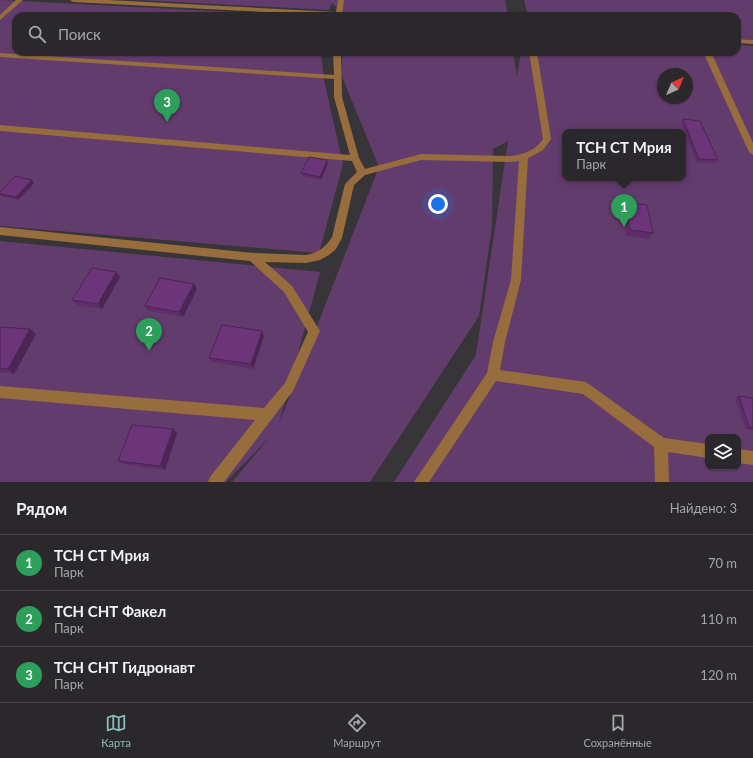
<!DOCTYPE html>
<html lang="ru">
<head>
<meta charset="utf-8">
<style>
	:root { --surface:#2a282a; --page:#323032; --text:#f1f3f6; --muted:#a5a6a8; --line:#464447; --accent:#8bbbb9 }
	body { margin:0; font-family:Lato,sans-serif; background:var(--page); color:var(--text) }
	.controls { position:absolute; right:12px; bottom:12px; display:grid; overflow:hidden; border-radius:8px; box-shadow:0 1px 3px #0004 }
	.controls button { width:36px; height:36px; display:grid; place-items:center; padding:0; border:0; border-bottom:1px solid var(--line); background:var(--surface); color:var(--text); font:20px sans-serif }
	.compass { position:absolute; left:657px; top:68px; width:36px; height:36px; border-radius:50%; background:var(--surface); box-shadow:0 1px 3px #0004; rotate:44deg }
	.you { position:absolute; left:438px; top:204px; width:14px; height:14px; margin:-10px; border:3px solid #fff; border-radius:50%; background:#1a73e8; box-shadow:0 0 0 6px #1a73e833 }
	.badge { display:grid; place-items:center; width:26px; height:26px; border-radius:50%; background:var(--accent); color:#fff; font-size:13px; font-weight:700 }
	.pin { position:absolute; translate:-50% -33px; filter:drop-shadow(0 1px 2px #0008) }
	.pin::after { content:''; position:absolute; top:21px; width:14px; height:12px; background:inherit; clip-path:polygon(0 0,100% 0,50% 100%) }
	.popup { position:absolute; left:562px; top:129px; width:124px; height:52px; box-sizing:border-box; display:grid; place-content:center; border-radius:8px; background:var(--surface); filter:drop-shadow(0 1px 3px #0005); font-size:13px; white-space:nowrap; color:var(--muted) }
	.popup b { font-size:15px; color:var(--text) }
	.popup::after { content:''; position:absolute; left:50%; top:100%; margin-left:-8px; border:8px solid transparent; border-top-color:var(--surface) }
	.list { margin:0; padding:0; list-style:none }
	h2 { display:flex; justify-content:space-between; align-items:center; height:52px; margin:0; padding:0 16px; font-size:17px }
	h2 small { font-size:13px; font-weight:400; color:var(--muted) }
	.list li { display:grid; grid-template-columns:26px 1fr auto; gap:12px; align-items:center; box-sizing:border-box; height:56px; padding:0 16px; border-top:1px solid var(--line) }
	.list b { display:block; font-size:15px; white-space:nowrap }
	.list p { margin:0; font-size:13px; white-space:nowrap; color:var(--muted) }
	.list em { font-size:13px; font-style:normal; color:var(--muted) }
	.icon { flex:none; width:22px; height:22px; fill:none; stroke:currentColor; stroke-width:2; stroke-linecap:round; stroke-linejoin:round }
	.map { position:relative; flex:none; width:753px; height:482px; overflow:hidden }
	.search { position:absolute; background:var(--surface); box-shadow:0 1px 3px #0004; left:12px; right:12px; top:12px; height:44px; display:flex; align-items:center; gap:10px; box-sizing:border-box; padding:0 14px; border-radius:12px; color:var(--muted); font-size:15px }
	.sheet { height:220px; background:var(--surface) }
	nav { display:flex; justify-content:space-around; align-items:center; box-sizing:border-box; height:56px; border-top:1px solid var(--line); background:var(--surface); font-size:11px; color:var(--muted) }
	nav a { display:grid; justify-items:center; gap:2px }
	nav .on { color:var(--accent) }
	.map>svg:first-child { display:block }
	.green { fill:#633c6e; fill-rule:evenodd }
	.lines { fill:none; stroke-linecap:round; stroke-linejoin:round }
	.minor { fill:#976d3e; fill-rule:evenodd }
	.wall { fill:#5d2e69 }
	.shaded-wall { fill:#4c2555 }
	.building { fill:#6c357a; stroke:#4c2555 }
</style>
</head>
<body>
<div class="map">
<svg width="753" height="482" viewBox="0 0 753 482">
	<rect width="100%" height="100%" fill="#383538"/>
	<g class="green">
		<path d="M0,0L308,16H16V52H321L324,80L343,164L319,253L0,226Z"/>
		<path d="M139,0H505L508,16H347L332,3L329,10Z"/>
		<path d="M524,0H753V40L737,39V16H528Z"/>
		<path d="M737,45L753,46V482H394L476,355L508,141L493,149L492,226L479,316L370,482H232L270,437L226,482H0V241L320,272L279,424L379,167L341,74L343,52H513L517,76L521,52H737ZM663,74H687V98H663ZM565,132H683V178H565ZM708,437H738V467H708Z"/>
	</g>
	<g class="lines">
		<g class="minor">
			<path d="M16,0H23L0,20V15Z"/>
			<path d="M70,0H108L336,12L338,0H344L342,16L73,2Z"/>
			<path d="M737,39L753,40V44L737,43Z"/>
			<path d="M333,52H341L342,97L359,158L365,169L421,154L511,156C524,154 535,151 543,139L529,52H537L551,139L543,150L528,158L521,280L505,342L500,370L586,382L664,438L708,444V458L668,452L669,482H655L654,447L583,394L496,381L429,482H414L487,373L493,342L511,280L519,161L511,162L421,160L365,175L354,185L342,238L336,249L329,255L320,260L306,263L265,262L292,286L320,331L293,391L224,482H208L210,477L255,420L0,398V386L264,408L285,383L308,332L284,292L250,261L0,235V227L253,253L306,255C318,253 326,247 332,237L345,184L357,172L352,161L0,131V125L350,155L334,97V79L0,57V53L334,75Z"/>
			<path d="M703,52H711L753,143V155L749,152Z"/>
			<path d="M738,449L753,451V465L738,463Z"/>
		</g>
	</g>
	<g class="wall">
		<path d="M683,119L718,160L715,163L696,162L681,122Z"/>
		<path d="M328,163L321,180L302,176L301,173Z"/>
		<path d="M34,183L18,200L1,196L0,195V192Z"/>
		<path d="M625,203L653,233L649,239L626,236L621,209Z"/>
		<path d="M116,272L120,277L102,309L77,305L72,300Z"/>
		<path d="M194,284L197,289L183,317L149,311L145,306Z"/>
		<path d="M0,327L30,329L36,334L14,374L0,372Z"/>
		<path d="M262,331L264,336L253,369L212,362L209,358Z"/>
		<path d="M739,396L753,398V430L746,429L735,398Z"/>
		<path d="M177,433L165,470L123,464L118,461Z"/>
	</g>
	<g class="shaded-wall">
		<path d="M327,160L328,163L321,180L320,177Z"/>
		<path d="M32,180L34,183L18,200L16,197Z"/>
		<path d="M116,272L120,277L102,309L98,304Z"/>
		<path d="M194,284L197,289L183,317L179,312Z"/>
		<path d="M30,329L36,334L14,374L8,369Z"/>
		<path d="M262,331L264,336L253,369L251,364Z"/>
		<path d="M173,429L177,433L165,470L160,466Z"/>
	</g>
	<g class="building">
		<path d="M683,119L700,121L718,160L699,159Z"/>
		<path d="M309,157L327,160L320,177L301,173Z"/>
		<path d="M15,176L32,180L16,197L0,194V192Z"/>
		<path d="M625,203L647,205L653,233L630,230Z"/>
		<path d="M92,268L116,272L98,304L72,300Z"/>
		<path d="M160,278L194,284L179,312L145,306Z"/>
		<path d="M222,325L262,331L251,364L209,358Z"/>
		<path d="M0,327L30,329L8,369L0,368Z"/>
		<path d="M739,396L753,398V428L749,427Z"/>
		<path d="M132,425L173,429L160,466L118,461Z"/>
	</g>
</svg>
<div class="controls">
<button><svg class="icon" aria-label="layers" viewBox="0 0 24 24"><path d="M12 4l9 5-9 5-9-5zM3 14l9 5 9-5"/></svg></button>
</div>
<svg class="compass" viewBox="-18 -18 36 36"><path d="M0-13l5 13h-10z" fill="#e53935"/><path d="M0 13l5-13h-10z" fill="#a5a6a8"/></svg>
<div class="you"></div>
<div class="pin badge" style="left:624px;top:227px;background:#2e9e5b">1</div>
<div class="popup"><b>ТСН СТ Мрия</b>Парк</div>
<div class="pin badge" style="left:149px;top:351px;background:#2e9e5b">2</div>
<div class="pin badge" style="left:167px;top:122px;background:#2e9e5b">3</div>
<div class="search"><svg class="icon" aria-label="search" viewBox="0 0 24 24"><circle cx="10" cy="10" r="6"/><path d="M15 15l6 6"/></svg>Поиск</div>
</div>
<section class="sheet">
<h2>Рядом<small>Найдено: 3</small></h2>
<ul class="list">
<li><span class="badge" style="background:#2e9e5b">1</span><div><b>ТСН СТ Мрия</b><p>Парк</p></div><em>70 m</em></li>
<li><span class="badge" style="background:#2e9e5b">2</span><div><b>ТСН СНТ Факел</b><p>Парк</p></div><em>110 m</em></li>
<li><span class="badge" style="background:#2e9e5b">3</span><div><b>ТСН СНТ Гидронавт</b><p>Парк</p></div><em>120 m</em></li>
</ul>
</section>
<nav>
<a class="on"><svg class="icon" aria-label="map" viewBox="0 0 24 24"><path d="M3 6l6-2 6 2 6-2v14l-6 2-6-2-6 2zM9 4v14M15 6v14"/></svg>Карта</a>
<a><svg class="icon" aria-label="directions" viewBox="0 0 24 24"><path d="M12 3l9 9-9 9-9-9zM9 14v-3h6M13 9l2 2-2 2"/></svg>Маршрут</a>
<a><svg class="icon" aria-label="saved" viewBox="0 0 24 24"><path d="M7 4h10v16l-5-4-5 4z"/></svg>Сохранённые</a>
</nav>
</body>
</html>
